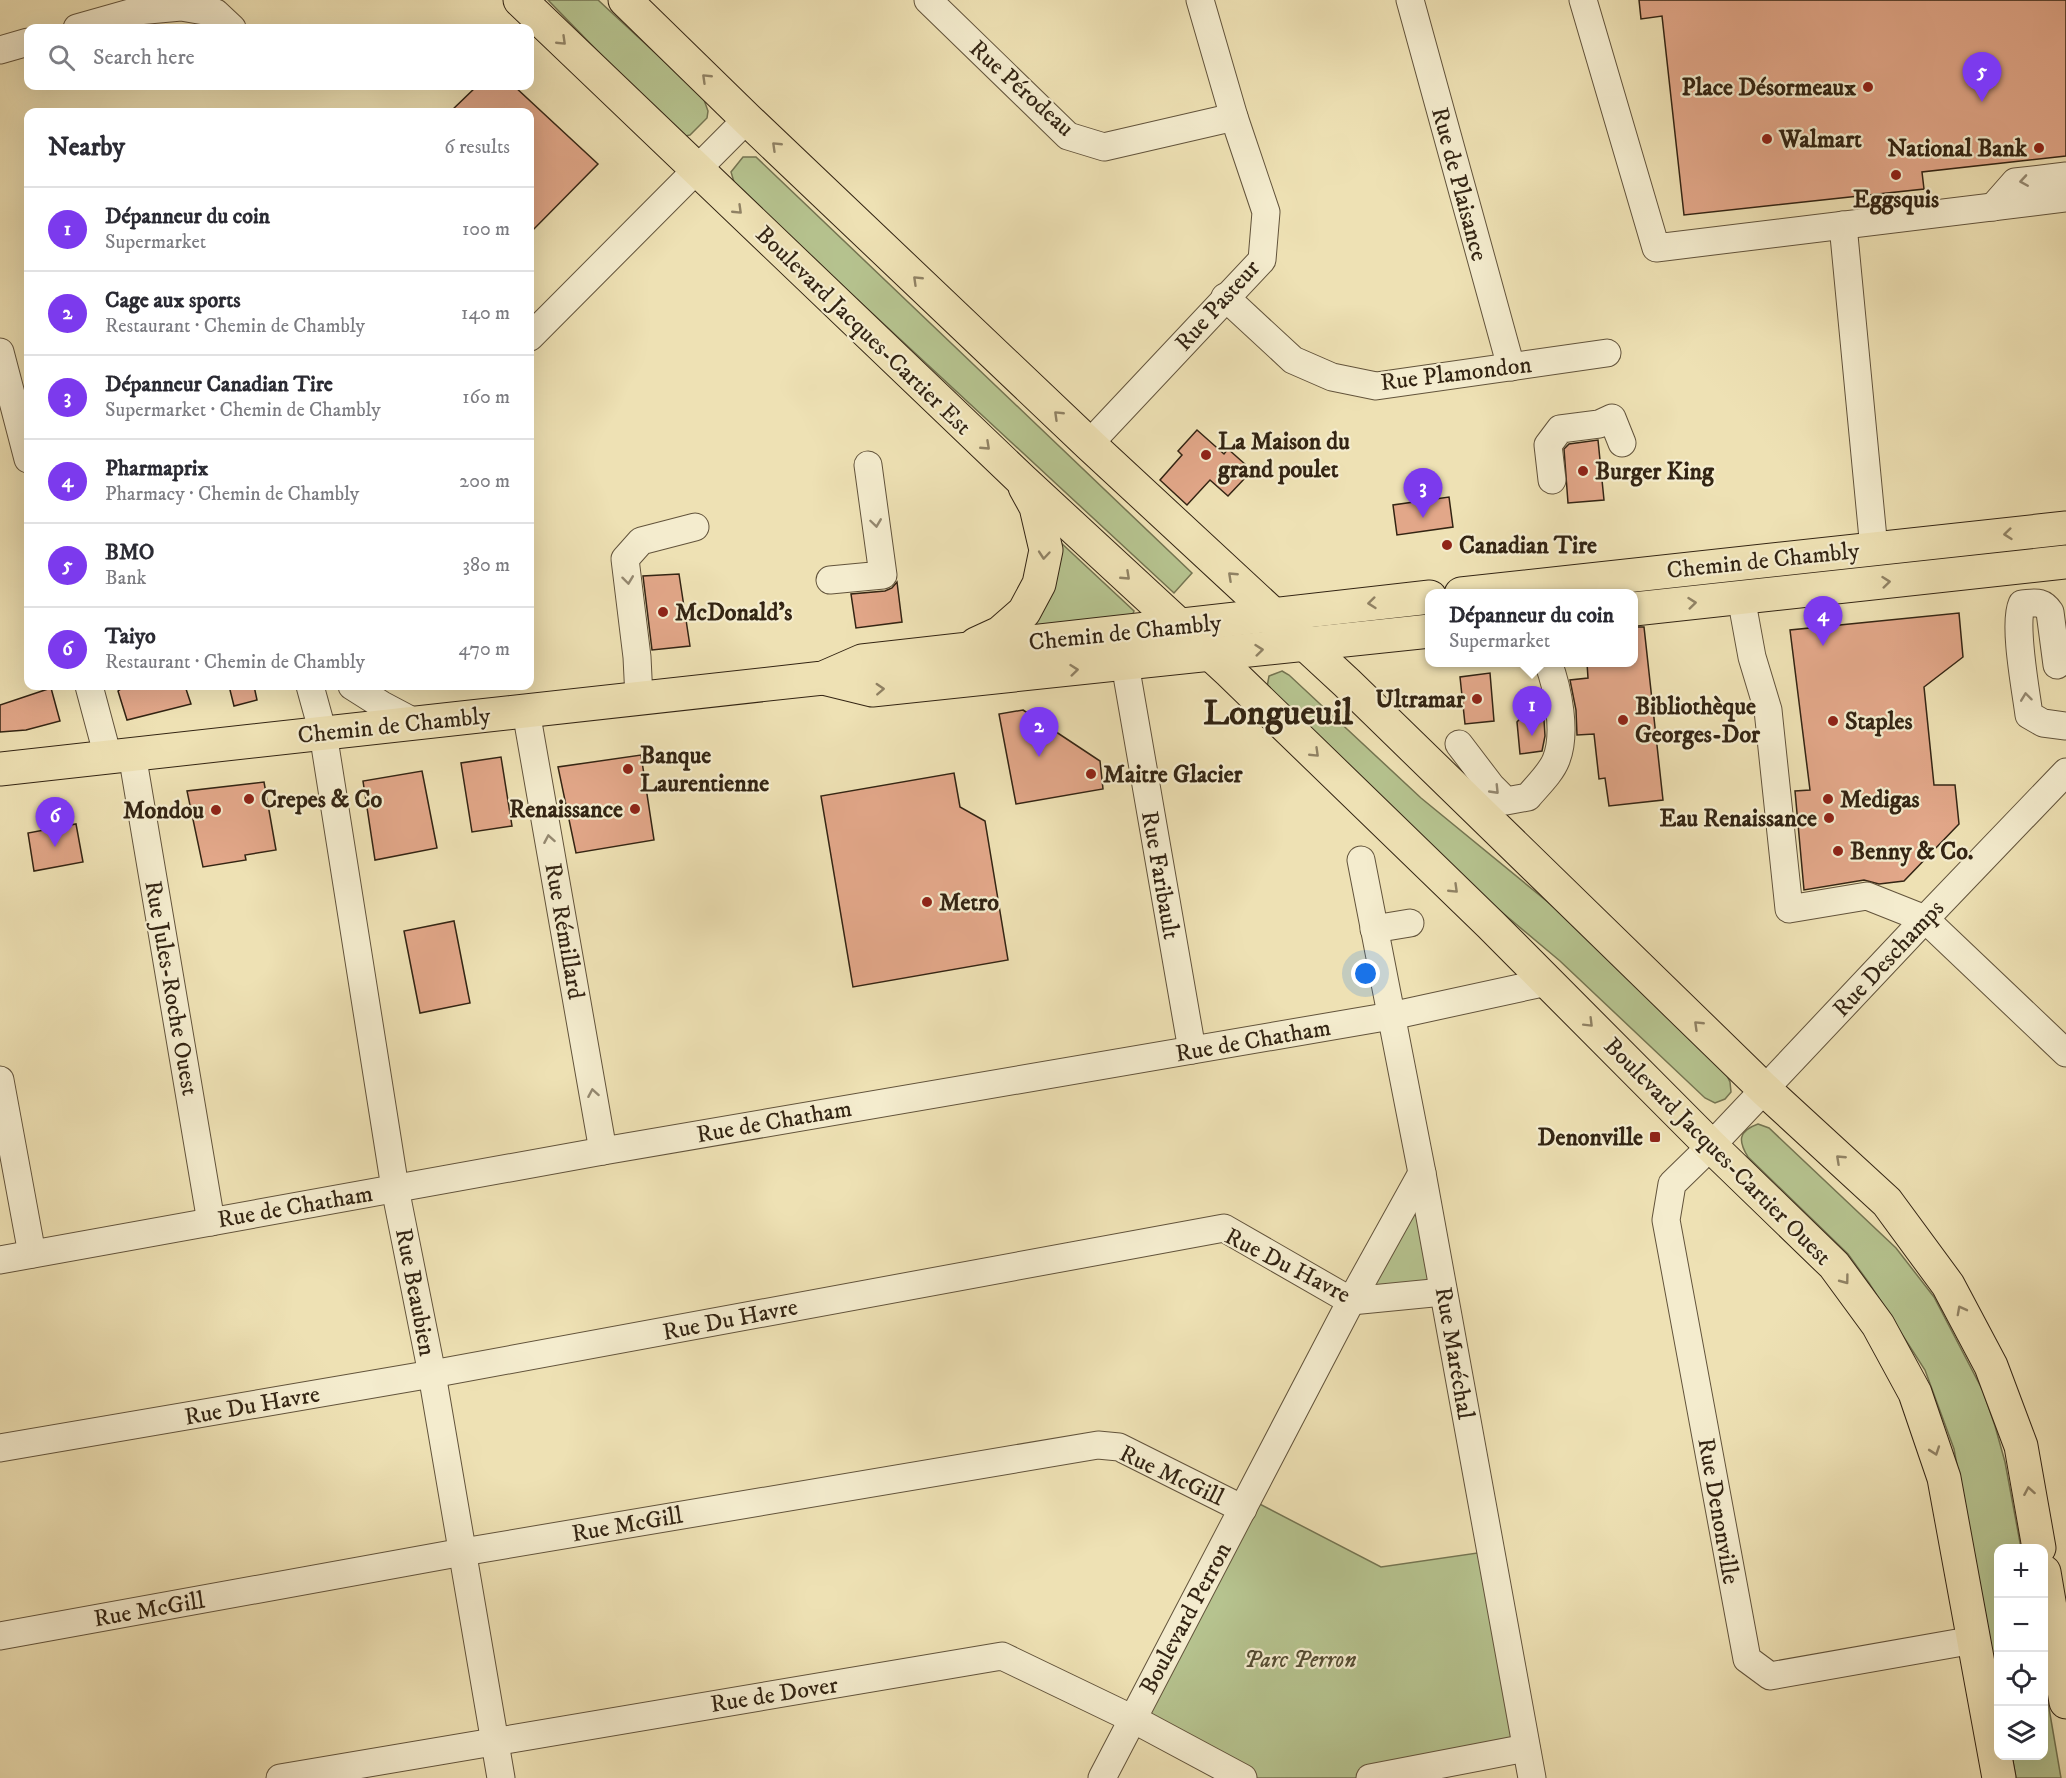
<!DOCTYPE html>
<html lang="en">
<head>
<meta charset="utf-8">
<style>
	:root { --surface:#fff; --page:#f7f7f7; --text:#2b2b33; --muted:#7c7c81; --line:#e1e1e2; --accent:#7c3aed }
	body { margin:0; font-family:"IM FELL DW Pica",serif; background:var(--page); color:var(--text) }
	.controls { position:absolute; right:18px; bottom:18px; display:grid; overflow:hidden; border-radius:12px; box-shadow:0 6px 24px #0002 }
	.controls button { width:54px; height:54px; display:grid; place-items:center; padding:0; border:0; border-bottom:2px solid var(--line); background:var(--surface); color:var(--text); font:30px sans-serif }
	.you { position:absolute; left:1366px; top:974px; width:21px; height:21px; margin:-15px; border:4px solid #fff; border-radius:50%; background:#1a73e8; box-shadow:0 0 0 9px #1a73e833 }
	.badge { display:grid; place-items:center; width:39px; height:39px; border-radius:50%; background:var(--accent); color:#fff; font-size:20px; font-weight:700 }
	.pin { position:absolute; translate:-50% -50px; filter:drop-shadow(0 2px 3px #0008) }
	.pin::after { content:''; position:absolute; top:32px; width:21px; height:18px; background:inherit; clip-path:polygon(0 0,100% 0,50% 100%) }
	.popup { position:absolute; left:1425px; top:589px; width:213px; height:78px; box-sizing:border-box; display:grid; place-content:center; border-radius:12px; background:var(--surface); filter:drop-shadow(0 2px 4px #0005); font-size:20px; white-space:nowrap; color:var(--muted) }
	.popup b { font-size:22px; color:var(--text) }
	.popup::after { content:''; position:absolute; left:50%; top:100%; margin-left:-12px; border:12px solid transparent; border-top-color:var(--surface) }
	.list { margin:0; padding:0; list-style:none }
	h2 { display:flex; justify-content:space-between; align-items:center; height:78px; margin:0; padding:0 24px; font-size:26px }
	h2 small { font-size:20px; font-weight:400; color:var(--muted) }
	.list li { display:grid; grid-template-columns:39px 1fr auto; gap:18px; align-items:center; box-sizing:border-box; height:84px; padding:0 24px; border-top:2px solid var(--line) }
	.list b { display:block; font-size:22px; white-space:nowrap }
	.list p { margin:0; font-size:20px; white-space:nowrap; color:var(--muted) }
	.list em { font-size:20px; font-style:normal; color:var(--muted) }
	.icon { flex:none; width:33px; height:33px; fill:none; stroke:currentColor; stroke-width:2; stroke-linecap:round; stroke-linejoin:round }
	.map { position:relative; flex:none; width:2066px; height:1778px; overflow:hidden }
	.search { position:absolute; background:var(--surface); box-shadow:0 6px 24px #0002; left:24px; top:24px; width:510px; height:66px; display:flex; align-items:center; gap:15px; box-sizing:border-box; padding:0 21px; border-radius:12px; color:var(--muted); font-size:22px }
	.panel { position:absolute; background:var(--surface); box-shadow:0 6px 24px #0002; left:24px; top:108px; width:510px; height:582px; border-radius:12px }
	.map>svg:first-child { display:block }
	.green { fill:#b6c38f; stroke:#747451; stroke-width:1.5 }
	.building { fill:#e2a789; stroke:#332413; stroke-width:1.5 }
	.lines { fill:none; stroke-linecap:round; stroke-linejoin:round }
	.minor-casing { stroke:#62533b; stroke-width:29 }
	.major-casing { stroke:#332413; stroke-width:35 }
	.minor { stroke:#f4ecce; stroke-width:27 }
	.major { stroke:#eee1b4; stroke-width:33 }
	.oneway { stroke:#908264 }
	.oneway2 { stroke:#948870 }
	.poi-dot { fill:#8f2418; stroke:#f4ecce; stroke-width:2 }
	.labels { text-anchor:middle; stroke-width:4.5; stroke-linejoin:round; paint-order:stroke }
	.poi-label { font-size:24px; font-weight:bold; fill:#332413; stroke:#f4ecce; text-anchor:start }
	.street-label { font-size:24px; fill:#332413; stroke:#f4ecce }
	.park-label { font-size:24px; font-style:italic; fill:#544c32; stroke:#f4ecce }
	.town-label { font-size:36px; font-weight:bold; fill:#332413; stroke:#f4ecce }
</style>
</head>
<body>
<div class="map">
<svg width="2066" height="1778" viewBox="0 0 2066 1778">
	<rect width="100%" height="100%" fill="#eee1b4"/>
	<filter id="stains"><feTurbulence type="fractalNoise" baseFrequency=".00333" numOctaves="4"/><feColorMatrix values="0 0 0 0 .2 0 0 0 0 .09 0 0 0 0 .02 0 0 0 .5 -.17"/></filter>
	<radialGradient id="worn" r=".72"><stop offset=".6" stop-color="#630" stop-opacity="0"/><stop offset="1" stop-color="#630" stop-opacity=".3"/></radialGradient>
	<g class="green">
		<path d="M548,0H598L703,97L708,111L707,118L690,135L681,137Z"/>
		<path d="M743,157H756L1192,573L1174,593L751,201L734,182L731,172Z"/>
		<path d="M1059,541L1134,611L1131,619L1013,635Z"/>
		<path d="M1282,671L1289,675L1421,798L1554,907L1725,1072L1730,1082L1731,1092L1725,1099L1715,1103L1705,1098L1560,961L1467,883L1267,687L1269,676Z"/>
		<path d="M1758,1124L1769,1128L1896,1248L1934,1297L1983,1391L1995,1426L2005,1462L2021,1548H1998V1685L1954,1449L1925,1370L1869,1283L1848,1254L1748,1157C1738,1141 1738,1131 1758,1124Z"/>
		<path d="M1422,1173L1443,1292L1351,1301Z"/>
		<path d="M1248,1498L1381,1567L1491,1551L1526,1748L1370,1778H1243L1133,1719Z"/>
		<path d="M2044,1679L2061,1778H2016L2012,1756H2044Z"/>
	</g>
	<g class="building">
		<path d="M1639,0H2066V156L1922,172L1924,189L1684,215L1662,16L1641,19Z"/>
		<path d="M477,86H514L598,164L530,233V112H450Z"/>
		<path d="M1197,430L1224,454L1228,449L1246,465L1240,471L1246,477L1228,496L1210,480L1187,505L1160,480L1182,455L1178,451Z"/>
		<path d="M1598,440L1604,500L1568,503L1564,449L1569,444Z"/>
		<path d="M1449,497L1453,527L1397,535L1393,505Z"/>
		<path d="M679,574L690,646L652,650L643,576Z"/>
		<path d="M897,582L902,622L856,628L851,594L885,591L892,588Z"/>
		<path d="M1959,613L1963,657L1924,687L1934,785H1955L1959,824L1904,881L1879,884L1864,880L1804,890L1795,791L1810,790L1790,630Z"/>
		<path d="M1634,627H1644L1663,800L1609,806L1605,778L1599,779L1594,734L1577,735L1576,710L1570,680L1588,678L1587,663H1634Z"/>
		<path d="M1490,673L1494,721L1465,724L1460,677Z"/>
		<path d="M120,686H185L191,704L127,720L118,691L121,689Z"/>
		<path d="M229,686H254L257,700L234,706Z"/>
		<path d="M51,688L60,721L26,730L0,732V705Z"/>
		<path d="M1543,704L1545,736L1542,751L1520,754L1517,722L1530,707Z"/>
		<path d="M1023,710L1100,761L1103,789L1016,804L999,714Z"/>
		<path d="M641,755L654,840L576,853L558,767Z"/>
		<path d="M501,757L512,826L472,832L461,763Z"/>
		<path d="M422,771L437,848L375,860L363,781Z"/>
		<path d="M954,773L960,807L985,821L1008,960L853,987L821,796Z"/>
		<path d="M264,782L276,850L245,855L246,860L203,867L187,791Z"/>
		<path d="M76,824L83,862L34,871L28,833Z"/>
		<path d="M454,921L470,1003L420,1013L404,931Z"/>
	</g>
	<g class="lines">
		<g class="minor-casing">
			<g id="minor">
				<path d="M928,0L1068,136L1104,147L1234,117"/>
				<path d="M1410,0L1511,367"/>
				<path d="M1583,0L1656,248L2066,198"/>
				<path d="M77,28L137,11L181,7L216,13L232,28"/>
				<path d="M0,50L28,42"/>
				<path d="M1993,207L2015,182L2066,176"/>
				<path d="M1843,225L1874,549"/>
				<path d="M1225,297L1293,360L1332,377L1376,386L1607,353"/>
				<path d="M530,337L747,119"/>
				<path d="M0,352L28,459"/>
				<path d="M1089,444L1262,260L1266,212L1234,117L1200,0"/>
				<path d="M1552,480L1548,445L1560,429L1599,424L1612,418L1622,443"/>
				<path d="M830,580L883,575L868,465"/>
				<path d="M1741,597L1752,657L1768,710L1789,909L1867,896L1925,919L2066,1053"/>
				<path d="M1125,664L1192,1050"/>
				<path d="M2057,665L2050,612C2042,600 2035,603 2022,604C2013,624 2026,691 2029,715L2043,723L2066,726"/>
				<path d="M89,686L108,757"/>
				<path d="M310,686L323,733L395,1188L432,1374L501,1778"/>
				<path d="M352,686L382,705L416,723"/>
				<path d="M639,698L637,657L625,559L641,541L695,527"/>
				<path d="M526,711L603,1151"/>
				<path d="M1459,744L1491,786L1506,801L1528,797C1537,786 1551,773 1556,760C1567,733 1558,689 1548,662"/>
				<path d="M132,754L211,1222"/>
				<path d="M1361,860L1422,1173L1532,1778"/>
				<path d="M1374,929L1410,923"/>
				<path d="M0,1080L32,1254"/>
				<path d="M0,1260L603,1151L1391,1016L1547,982"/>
				<path d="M0,1448L432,1374L1224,1228L1351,1301L1443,1292"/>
				<path d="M0,1636L463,1552L1098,1445L1119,1447L1243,1509"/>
				<path d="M1974,1640L1770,1676L1747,1659L1666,1220L1672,1184L1711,1146L1925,919L2066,772"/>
				<path d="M280,1778L1002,1656L1133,1719L1243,1778"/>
				<path d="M1102,1778L1351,1301L1422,1173"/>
				<path d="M1370,1778L1526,1748"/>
			</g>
		</g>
		<g class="major-casing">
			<g id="major">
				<path d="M520,0L1022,480L1230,672L1490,924L1711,1146L1834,1265L1878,1325L1915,1393L1944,1478L1999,1778"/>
				<path d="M625,0L747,119L1089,444L1347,683L1764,1089L1887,1202L1948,1285L1991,1366L2021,1446L2039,1548"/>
				<path d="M1461,594L2066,528"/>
				<path d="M1634,609L2066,562"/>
				<path d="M976,644L1000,633L1024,612L1039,584L1046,550L1036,507L1025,487"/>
				<path d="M823,678L872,690L1430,631"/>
				<path d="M0,769L823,678L862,661L1430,597"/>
				<path d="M2044,1572L2066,1702"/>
			</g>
		</g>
		<use href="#minor" class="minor"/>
		<use href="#major" class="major"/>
	</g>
	<defs><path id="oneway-chevron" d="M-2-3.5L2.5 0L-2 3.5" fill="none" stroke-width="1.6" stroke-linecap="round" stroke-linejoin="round" transform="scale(1.5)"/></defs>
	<g class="oneway">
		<use href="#oneway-chevron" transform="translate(562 41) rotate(44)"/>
		<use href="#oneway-chevron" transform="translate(706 78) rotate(-136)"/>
		<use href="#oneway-chevron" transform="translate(776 146) rotate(-136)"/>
		<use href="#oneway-chevron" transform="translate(738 210) rotate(44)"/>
		<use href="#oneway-chevron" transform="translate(917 280) rotate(-136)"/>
		<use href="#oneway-chevron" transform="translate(1058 415) rotate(-136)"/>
		<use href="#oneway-chevron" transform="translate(986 446) rotate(43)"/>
		<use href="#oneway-chevron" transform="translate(2008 534) rotate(174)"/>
		<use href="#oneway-chevron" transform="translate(1044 555) rotate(95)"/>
		<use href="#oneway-chevron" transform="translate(1126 576) rotate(43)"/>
		<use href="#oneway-chevron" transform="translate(1232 576) rotate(-137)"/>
		<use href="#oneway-chevron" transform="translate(1886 582) rotate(-6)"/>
		<use href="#oneway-chevron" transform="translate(1372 603) rotate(174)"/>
		<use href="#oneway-chevron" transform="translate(1692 603) rotate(-6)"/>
		<use href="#oneway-chevron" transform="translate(1259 650) rotate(-6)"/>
		<use href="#oneway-chevron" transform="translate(1074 670) rotate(-6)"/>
		<use href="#oneway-chevron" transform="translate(880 689) rotate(-3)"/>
		<use href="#oneway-chevron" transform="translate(1315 753) rotate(44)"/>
		<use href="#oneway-chevron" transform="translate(1454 889) rotate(44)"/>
		<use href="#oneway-chevron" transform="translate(1589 1023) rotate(45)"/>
		<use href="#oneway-chevron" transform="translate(1698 1025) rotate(-136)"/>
		<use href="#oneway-chevron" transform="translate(1840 1159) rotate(-137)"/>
		<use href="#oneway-chevron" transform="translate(1845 1280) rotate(53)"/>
		<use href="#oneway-chevron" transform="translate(1961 1310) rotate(-118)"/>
		<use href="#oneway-chevron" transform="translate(1935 1451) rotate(71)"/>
		<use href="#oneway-chevron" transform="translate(2029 1491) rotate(-100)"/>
	</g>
	<g class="oneway2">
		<use href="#oneway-chevron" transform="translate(2024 181) rotate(171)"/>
		<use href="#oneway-chevron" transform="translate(876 523) rotate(82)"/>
		<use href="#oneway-chevron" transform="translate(628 580) rotate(83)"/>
		<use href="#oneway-chevron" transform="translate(2026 697) rotate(-97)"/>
		<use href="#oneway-chevron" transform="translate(1495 790) rotate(46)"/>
		<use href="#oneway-chevron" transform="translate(549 839) rotate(-100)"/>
		<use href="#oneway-chevron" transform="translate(593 1093) rotate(-100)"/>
	</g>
	<g class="poi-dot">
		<circle cx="1868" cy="87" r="6"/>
		<circle cx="1767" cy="139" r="6"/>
		<circle cx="2039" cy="148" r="6"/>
		<circle cx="1896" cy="175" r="6"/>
		<circle cx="1206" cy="455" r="6"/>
		<circle cx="1583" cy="471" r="6"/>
		<circle cx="1447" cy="545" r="6"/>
		<circle cx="663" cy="612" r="6"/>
		<circle cx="1477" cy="699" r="6"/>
		<circle cx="1623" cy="720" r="6"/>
		<circle cx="1833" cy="721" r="6"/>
		<circle cx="628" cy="769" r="6"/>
		<circle cx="1091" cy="774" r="6"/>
		<circle cx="249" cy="799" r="6"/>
		<circle cx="1828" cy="799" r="6"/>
		<circle cx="635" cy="809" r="6"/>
		<circle cx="216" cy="810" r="6"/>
		<circle cx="1829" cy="818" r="6"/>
		<circle cx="1838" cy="851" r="6"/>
		<circle cx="927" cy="902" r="6"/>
		<rect x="1649" y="1131" width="12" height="12" rx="3"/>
	</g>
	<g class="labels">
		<g class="poi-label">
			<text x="1856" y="95" text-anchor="end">Place Désormeaux</text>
			<text x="1779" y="147">Walmart</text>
			<text x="2027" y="156" text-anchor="end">National Bank</text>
			<text x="1896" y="207" text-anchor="middle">Eggsquis</text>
			<text x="1218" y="449">La Maison du<tspan x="1218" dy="28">grand poulet</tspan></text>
			<text x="1595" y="479">Burger King</text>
			<text x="1459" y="553">Canadian Tire</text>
			<text x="675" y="620">McDonald's</text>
			<text x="1465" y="707" text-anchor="end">Ultramar</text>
			<text x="1635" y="714">Bibliothèque<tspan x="1635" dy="28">Georges-Dor</tspan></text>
			<text x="1845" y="729">Staples</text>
			<text x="640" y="763">Banque<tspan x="640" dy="28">Laurentienne</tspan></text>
			<text x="1103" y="782">Maitre Glacier</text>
			<text x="261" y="807">Crepes &amp; Co</text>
			<text x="1840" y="807">Medigas</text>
			<text x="623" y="817" text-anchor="end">Renaissance</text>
			<text x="204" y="818" text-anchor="end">Mondou</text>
			<text x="1817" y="826" text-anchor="end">Eau Renaissance</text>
			<text x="1850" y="859">Benny &amp; Co.</text>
			<text x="939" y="910">Metro</text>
			<text x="1643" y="1145" text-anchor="end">Denonville</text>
		</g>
		<g class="street-label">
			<text transform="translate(1022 88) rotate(42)" y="8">Rue Pérodeau</text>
			<text transform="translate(1460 184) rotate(75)" y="8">Rue de Plaisance</text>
			<text transform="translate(1217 305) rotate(-48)" y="8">Rue Pasteur</text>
			<text transform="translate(864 330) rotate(44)" y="8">Boulevard Jacques-Cartier Est</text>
			<text transform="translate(1456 373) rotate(-7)" y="8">Rue Plamondon</text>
			<text transform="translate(1763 560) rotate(-6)" y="8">Chemin de Chambly</text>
			<text transform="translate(1125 632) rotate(-6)" y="8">Chemin de Chambly</text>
			<text transform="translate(394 725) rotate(-6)" y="8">Chemin de Chambly</text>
			<text transform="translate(1161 875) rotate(80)" y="8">Rue Faribault</text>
			<text transform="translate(565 931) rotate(80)" y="8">Rue Rémillard</text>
			<text transform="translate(1888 958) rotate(-47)" y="8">Rue Deschamps</text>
			<text transform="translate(172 988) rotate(80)" y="8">Rue Jules-Roche Ouest</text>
			<text transform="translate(1253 1040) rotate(-10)" y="8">Rue de Chatham</text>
			<text transform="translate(774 1121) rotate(-10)" y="8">Rue de Chatham</text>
			<text transform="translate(1718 1151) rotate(45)" y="8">Boulevard Jacques-Cartier Ouest</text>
			<text transform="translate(295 1206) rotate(-10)" y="8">Rue de Chatham</text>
			<text transform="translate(1288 1265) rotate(27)" y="8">Rue Du Havre</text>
			<text transform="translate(416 1292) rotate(79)" y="8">Rue Beaubien</text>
			<text transform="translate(730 1319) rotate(-11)" y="8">Rue Du Havre</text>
			<text transform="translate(1455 1353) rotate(80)" y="8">Rue Maréchal</text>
			<text transform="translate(252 1405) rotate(-10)" y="8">Rue Du Havre</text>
			<text transform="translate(1172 1475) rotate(25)" y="8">Rue McGill</text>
			<text transform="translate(1719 1511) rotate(80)" y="8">Rue Denonville</text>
			<text transform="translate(627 1524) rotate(-10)" y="8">Rue McGill</text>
			<text transform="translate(149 1609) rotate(-10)" y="8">Rue McGill</text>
			<text transform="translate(1185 1618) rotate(-62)" y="8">Boulevard Perron</text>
			<text transform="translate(774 1694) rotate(-9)" y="8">Rue de Dover</text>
		</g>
		<g class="park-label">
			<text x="1300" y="1667">Parc Perron</text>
		</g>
		<g class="town-label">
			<text x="1278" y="724">Longueuil</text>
		</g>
	</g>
	<rect width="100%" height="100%" filter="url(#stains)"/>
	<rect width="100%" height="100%" fill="url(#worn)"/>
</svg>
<div class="controls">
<button>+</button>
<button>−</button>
<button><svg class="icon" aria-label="locate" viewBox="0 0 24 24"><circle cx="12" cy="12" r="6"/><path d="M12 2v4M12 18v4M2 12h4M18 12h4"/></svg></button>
<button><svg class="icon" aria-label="layers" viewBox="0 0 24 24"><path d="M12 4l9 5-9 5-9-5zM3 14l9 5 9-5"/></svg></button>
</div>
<div class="you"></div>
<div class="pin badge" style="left:1532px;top:736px">1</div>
<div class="popup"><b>Dépanneur du coin</b>Supermarket</div>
<div class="pin badge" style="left:1039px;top:757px">2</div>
<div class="pin badge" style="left:1423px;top:518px">3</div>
<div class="pin badge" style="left:1823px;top:646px">4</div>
<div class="pin badge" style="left:1982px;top:102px">5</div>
<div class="pin badge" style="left:55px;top:847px">6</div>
<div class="search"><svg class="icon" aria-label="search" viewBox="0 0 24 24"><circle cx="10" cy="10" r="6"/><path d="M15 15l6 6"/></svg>Search here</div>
<section class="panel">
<h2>Nearby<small>6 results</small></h2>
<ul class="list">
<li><span class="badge">1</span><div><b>Dépanneur du coin</b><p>Supermarket</p></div><em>100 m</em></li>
<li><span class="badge">2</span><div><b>Cage aux sports</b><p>Restaurant · Chemin de Chambly</p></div><em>140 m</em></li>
<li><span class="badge">3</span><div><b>Dépanneur Canadian Tire</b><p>Supermarket · Chemin de Chambly</p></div><em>160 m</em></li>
<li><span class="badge">4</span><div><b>Pharmaprix</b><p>Pharmacy · Chemin de Chambly</p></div><em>200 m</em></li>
<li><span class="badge">5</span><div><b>BMO</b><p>Bank</p></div><em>380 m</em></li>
<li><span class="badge">6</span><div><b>Taiyo</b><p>Restaurant · Chemin de Chambly</p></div><em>470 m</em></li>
</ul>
</section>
</div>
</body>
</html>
